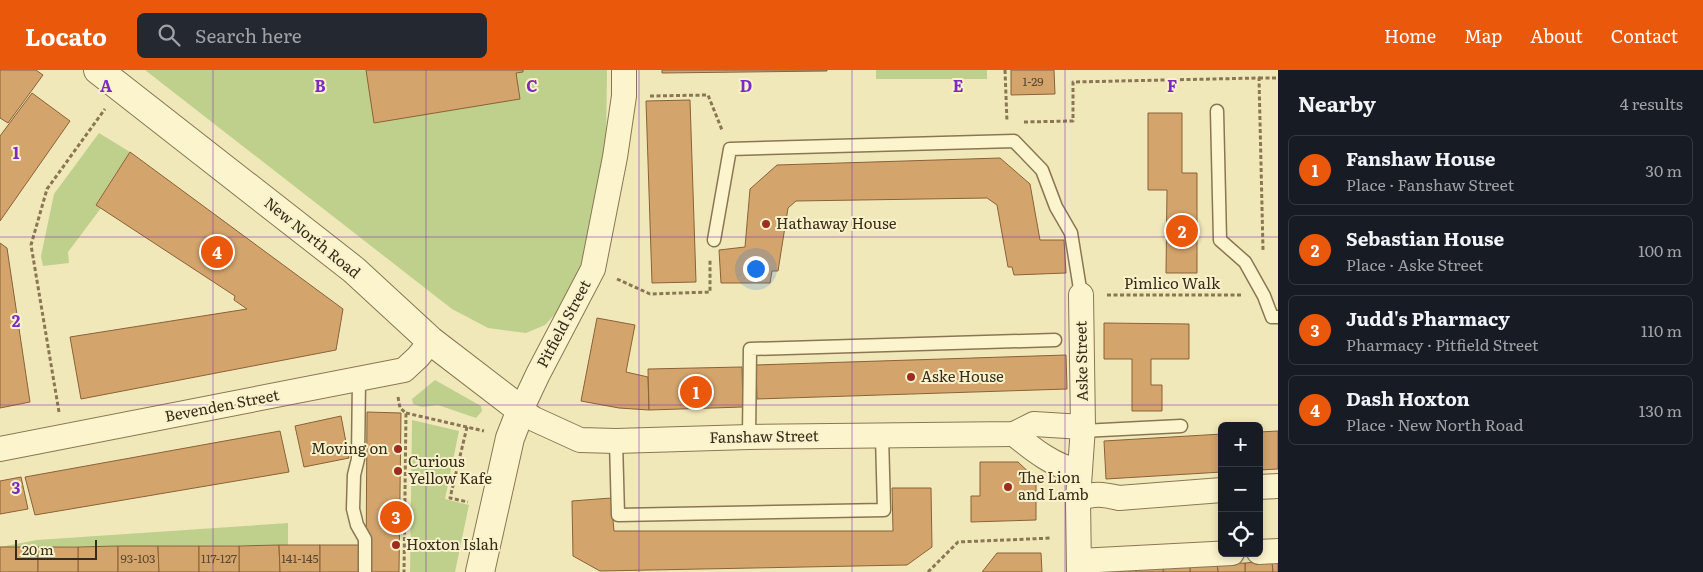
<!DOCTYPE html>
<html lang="en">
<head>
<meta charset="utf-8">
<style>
	:root { --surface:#171b24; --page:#242831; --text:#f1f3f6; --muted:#9ea1a6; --line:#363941; --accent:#ea580c }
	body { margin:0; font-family:Literata,serif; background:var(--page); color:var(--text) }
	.controls { position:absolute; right:15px; bottom:15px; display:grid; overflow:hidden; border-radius:8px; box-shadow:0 2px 8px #0003 }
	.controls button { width:45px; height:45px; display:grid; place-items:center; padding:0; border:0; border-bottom:1px solid var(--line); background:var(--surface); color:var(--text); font:25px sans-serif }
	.scale { position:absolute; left:15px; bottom:12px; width:82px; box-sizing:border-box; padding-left:5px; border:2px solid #372b19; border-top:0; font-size:14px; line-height:18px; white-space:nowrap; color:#372b19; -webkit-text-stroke:4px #f8f1ca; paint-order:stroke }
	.you { position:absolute; left:755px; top:198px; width:18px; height:18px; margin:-12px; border:4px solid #fff; border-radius:50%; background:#1a73e8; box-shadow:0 0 0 8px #1a73e833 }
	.badge { display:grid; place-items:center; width:32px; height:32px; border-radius:50%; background:var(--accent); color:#fff; font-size:16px; font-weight:700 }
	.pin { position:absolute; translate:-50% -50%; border:2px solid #fff; box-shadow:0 1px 5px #0006 }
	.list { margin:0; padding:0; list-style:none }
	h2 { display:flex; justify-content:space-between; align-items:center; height:65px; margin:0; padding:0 20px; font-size:21px }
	h2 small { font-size:16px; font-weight:400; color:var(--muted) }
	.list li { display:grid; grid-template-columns:32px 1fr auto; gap:15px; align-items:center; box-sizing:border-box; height:70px; margin:0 10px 10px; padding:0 10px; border:1px solid var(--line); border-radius:8px }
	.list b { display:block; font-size:19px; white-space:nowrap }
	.list p { margin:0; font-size:16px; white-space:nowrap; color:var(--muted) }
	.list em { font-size:16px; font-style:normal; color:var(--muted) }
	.icon { flex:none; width:28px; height:28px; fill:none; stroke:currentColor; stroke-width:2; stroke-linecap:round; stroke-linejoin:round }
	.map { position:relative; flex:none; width:1278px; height:502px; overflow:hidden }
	header { display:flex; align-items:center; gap:30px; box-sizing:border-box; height:70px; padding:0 25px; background:var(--accent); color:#fff }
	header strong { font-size:24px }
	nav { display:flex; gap:28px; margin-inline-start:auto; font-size:18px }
	.search { width:350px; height:45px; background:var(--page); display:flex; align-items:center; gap:12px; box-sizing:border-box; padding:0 18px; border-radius:8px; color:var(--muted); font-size:19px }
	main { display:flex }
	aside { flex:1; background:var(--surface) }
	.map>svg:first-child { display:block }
	.green { fill:#bfd08d }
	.building { fill:#d3a46c; stroke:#8a6237 }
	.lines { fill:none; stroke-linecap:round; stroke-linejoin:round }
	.service-casing { stroke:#897753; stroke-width:15 }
	.minor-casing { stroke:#897753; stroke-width:26 }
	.tertiary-casing { stroke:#897753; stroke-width:30 }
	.path { stroke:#897753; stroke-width:3; stroke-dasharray:4 2.5; stroke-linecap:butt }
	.service { stroke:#fcf4cd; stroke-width:12 }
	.minor { stroke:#fcf4cd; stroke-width:24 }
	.tertiary { stroke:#fcf4cd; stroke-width:28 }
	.grid { fill:none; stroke:#7b2cbf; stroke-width:1; stroke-opacity:0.55 }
	.poi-dot { fill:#9d2d1e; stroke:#f8f1ca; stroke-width:2 }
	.labels { text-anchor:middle; stroke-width:4; stroke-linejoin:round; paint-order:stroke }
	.number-label { font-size:12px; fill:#5e492e }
	.poi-label { font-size:15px; fill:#372b19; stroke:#f8f1ca; text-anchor:start }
	.street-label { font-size:15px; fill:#372b19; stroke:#f8f1ca }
	.grid-label { font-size:16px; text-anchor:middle; font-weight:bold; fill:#7b2cbf; stroke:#f8f1ca; stroke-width:4; stroke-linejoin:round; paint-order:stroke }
</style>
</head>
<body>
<header>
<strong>Locato</strong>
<div class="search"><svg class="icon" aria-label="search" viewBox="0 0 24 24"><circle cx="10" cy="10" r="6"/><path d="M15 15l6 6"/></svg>Search here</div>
<nav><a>Home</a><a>Map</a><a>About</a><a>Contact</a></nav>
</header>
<main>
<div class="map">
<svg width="1278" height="502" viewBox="0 0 1278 502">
	<rect width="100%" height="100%" fill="#f1e8ba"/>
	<g class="green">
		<path d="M145,0H607L606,79L587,192L557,242L545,255L526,263L488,258L452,239Z"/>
		<rect x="876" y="0" width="111" height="9"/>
		<path d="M99,63L130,82L96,134L101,138L68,182L69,193L43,196L41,186L54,124Z"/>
		<path d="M435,310L481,336L482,341L476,348L438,335L422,337L413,334L412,329Z"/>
		<path d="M412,350L459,361L445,429L469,435L455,502H410Z"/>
		<path d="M288,453V475L0,477L37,470Z"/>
	</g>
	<g class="building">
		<path d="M0,0H36L43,5L8,53L0,48Z"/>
		<path d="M366,0H523V2L516,3L520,29L374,53Z"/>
		<path d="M662,0H827V1L662,3Z"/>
		<path d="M1011,0H1054L1055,24L1011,25Z"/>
		<path d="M32,23L70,51L0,151V66Z"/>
		<path d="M690,30L696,212L652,213L646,31Z"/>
		<path d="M1148,43H1182V103H1197V203H1166L1167,120H1148Z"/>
		<path d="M130,82L343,239L336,280L81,329L70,267L247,239L234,230L235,226L96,135Z"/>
		<path d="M1000,88L1030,114L1040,170H1064L1066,203L1014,205L1012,197H1008L997,135L987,128L796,131L788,138L778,201H772L770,213H721L719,180L745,177L750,119L777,95Z"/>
		<path d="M0,173L7,178L30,332L0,338Z"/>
		<path d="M597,248L635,255L626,302L648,307L649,340L619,338L581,331Z"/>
		<path d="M1104,253L1189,254V289H1151V315H1162V341H1132V289H1104Z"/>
		<path d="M1066,285L1067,319L757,329L756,295Z"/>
		<path d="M742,297L743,337L649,340L648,299Z"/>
		<path d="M367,342L401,343L399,502H366Z"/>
		<path d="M341,346L349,388L304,397L295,356Z"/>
		<path d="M280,361L289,402L35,445L25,407Z"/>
		<path d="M1278,361V399L1259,400V362Z"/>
		<path d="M1222,364V402L1106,409L1104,371Z"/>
		<path d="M980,392H1018L1036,409V450L971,452V426H980Z"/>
		<path d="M21,407L28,439L0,444V411Z"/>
		<path d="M892,418H931L932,477L907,495L600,501L573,486L572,431L611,428L614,461H893Z"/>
		<path d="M279,475L280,502H239V476Z"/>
		<path d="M279,475H320V502H280Z"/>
		<rect x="320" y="475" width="40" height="27"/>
		<path d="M118,476V502H78V477Z"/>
		<path d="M118,476H158L159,502H118Z"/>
		<path d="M158,476H199V502H159Z"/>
		<rect x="199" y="476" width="40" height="26"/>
		<rect x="0" y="477" width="38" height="25"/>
		<rect x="38" y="477" width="40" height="25"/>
		<path d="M997,483H1041L1042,502H982Z"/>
		<path d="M1272,491L1273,502H1245V493Z"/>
		<path d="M1272,491H1278V502H1273Z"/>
		<path d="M1245,493V502H1218L1217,494Z"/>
		<path d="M1217,494L1218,502H1190V496Z"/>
		<path d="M1190,496V502H1163V497Z"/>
		<path d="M1163,497V502H1136L1135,499Z"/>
		<path d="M1135,499L1136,502H1108V500Z"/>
	</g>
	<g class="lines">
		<g class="service-casing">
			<g id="service">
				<path d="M1217,41L1220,170L1245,192L1264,226L1272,247H1278"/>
				<path d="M714,170L730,79L1014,71L1042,100L1056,137L1071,163L1081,225"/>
				<path d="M359,309L358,389L354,405L353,439L357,455L365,469V502"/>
				<path d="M1082,361L1181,356"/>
				<path d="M749,367L750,279L1055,270"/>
				<path d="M616,371L618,445L884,440L882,366"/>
			</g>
		</g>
		<g class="minor-casing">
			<g id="minor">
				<path d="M624,0V26L615,87L593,199L538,304L521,340L534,349L580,370L616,371L749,367L1014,364L1034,354L1083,357"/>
				<path d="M1014,364C1031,378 1057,399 1079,400"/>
				<path d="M0,379L404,300L418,287L431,271"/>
				<path d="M1259,417L1278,416"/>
				<path d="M1078,429C1095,423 1102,424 1119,428L1222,420"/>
				<path d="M1259,482L1278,481"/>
				<path d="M1079,491L1232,483"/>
				<path d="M1079,502L1078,429L1083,357L1081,225"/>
			</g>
		</g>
		<g class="tertiary-casing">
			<path id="tertiary" d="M98,0L354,200L431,271L521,340L510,368L480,502"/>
		</g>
		<g class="path">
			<path d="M1005,0L1007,52"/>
			<path d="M1259,8H1278"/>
			<path d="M650,26L708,25L722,60"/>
			<path d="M1024,52L1073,51V12L1259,8L1263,180"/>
			<path d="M617,209L650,224L710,222V189"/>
			<path d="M1107,225H1241"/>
			<path d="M398,327L400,338L406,343L404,502"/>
			<path d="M59,342L31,175L47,119L105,39"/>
			<path d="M406,343L484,361"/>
			<path d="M467,357L450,428L468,432"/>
			<path d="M928,502L958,472L1052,468"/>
		</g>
		<use href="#service" class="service"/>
		<use href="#minor" class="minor"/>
		<use href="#tertiary" class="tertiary"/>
	</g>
	<path class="grid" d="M213,0V502M426,0V502M639,0V502M852,0V502M1065,0V502M0,167H1278M0,335H1278"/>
	<g class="poi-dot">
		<circle cx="766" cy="154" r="5"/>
		<circle cx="911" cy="307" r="5"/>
		<circle cx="398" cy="379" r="5"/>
		<circle cx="398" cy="401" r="5"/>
		<circle cx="1008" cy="417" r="5"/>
		<circle cx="396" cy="475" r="5"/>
	</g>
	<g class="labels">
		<g class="number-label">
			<text x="1033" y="16">1-29</text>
			<text x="138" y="493">93-103</text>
			<text x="219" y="493">117-127</text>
			<text x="300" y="493">141-145</text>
		</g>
		<g class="poi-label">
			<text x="776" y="159">Hathaway House</text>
			<text x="921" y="312">Aske House</text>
			<text x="388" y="384" text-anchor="end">Moving on</text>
			<text x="408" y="397">Curious<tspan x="408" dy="17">Yellow Kafe</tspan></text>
			<text x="1018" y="413">The Lion<tspan x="1018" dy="17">and Lamb</tspan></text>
			<text x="406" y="480">Hoxton Islah</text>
		</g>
		<g class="street-label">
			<text transform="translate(312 168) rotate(39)" y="5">New North Road</text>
			<text x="1172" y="219">Pimlico Walk</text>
			<text transform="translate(564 254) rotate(-62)" y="5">Pitfield Street</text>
			<text transform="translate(1082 291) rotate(-91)" y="5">Aske Street</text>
			<text transform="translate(222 336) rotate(-11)" y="5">Bevenden Street</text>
			<text transform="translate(764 367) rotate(-1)" y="5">Fanshaw Street</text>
		</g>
	</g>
	<g class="grid-label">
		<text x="106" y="22">A</text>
		<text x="320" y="22">B</text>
		<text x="532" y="22">C</text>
		<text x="746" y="22">D</text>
		<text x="958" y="22">E</text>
		<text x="1172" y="22">F</text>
		<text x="16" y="89">1</text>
		<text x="16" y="257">2</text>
		<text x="16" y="424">3</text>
	</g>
</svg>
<div class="controls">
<button>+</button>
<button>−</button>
<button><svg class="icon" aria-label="locate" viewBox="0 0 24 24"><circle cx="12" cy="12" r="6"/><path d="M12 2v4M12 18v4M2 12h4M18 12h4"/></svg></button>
</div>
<div class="scale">20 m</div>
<div class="you"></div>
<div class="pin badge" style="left:696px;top:322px">1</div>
<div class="pin badge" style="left:1182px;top:161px">2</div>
<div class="pin badge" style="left:396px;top:447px">3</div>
<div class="pin badge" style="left:217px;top:182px">4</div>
</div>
<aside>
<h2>Nearby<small>4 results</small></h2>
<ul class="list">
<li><span class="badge">1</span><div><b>Fanshaw House</b><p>Place · Fanshaw Street</p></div><em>30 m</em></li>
<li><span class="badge">2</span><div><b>Sebastian House</b><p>Place · Aske Street</p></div><em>100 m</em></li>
<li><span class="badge">3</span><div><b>Judd's Pharmacy</b><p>Pharmacy · Pitfield Street</p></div><em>110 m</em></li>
<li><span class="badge">4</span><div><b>Dash Hoxton</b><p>Place · New North Road</p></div><em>130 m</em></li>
</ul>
</aside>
</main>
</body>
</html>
